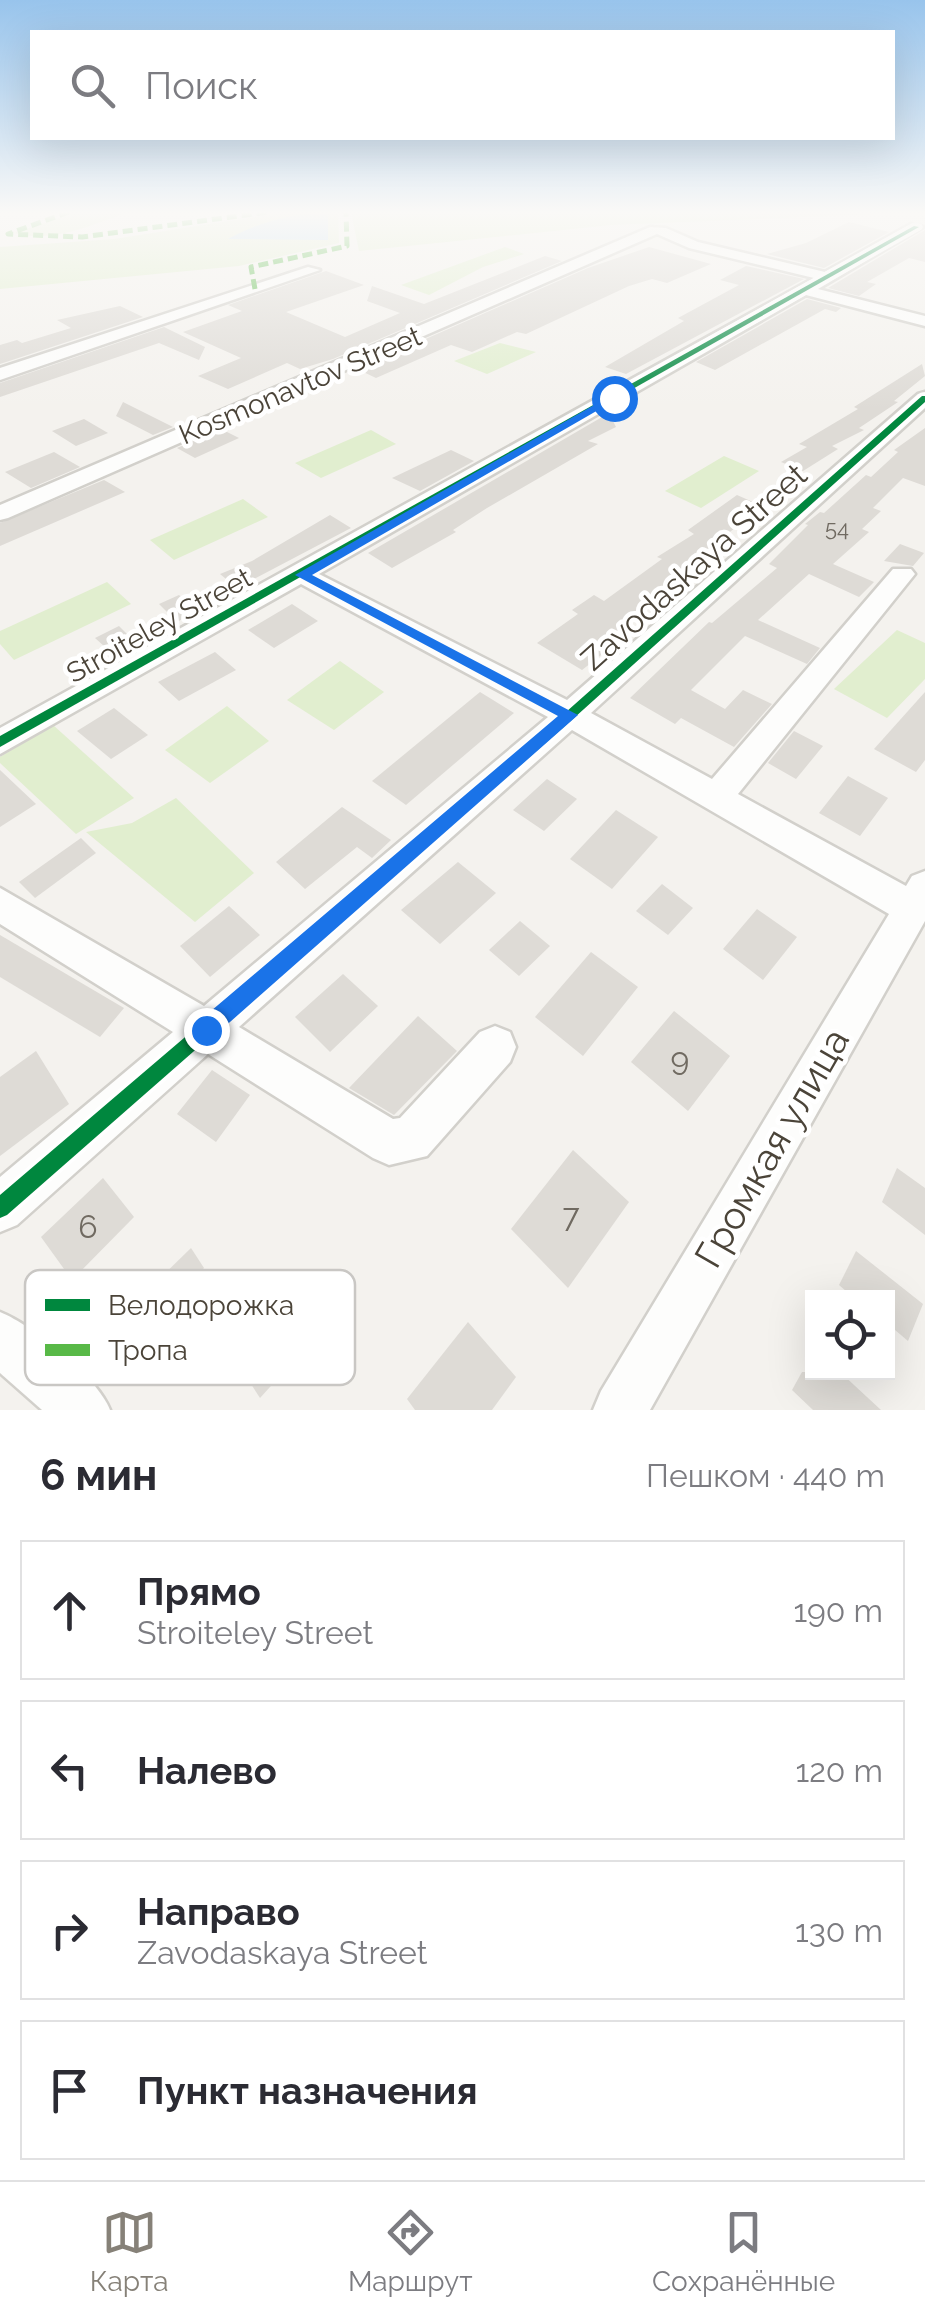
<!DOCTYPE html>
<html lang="ru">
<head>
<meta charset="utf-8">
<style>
	:root { --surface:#fff; --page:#f7f7f7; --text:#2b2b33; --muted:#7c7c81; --line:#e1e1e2; --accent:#868178 }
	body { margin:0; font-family:Raleway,sans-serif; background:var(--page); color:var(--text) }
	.controls { position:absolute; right:30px; bottom:30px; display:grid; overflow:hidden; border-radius:0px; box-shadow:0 10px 40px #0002 }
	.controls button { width:90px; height:90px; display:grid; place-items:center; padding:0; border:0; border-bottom:2px solid var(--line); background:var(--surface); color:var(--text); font:50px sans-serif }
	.stop { position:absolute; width:30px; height:30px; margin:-22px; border:8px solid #1a73e8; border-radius:50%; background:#fff }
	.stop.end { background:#1a73e8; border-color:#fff; box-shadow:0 2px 10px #0008 }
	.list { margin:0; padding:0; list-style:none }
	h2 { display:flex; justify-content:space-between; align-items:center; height:130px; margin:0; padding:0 40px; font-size:42px }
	h2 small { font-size:32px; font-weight:400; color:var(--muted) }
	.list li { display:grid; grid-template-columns:65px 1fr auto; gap:30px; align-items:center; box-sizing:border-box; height:140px; margin:0 20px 20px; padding:0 20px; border:2px solid var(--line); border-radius:0px }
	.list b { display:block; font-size:38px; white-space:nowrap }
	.list p { margin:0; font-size:32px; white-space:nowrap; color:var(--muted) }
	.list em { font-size:32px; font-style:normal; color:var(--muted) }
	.icon { flex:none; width:55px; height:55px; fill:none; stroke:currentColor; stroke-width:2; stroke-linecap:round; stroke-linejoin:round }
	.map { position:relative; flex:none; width:925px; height:1410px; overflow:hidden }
	.search { position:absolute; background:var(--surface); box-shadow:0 10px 40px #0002; left:30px; right:30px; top:30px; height:110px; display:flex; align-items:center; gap:25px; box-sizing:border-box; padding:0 35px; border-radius:0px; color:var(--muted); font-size:38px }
	.sheet { height:770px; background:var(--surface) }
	nav { display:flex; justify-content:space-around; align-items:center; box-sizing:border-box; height:140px; border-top:2px solid var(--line); background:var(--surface); font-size:28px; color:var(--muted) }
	nav a { display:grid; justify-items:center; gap:5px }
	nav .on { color:var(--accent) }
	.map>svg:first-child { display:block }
	.green { fill:#e1eecf }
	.water { fill:#c0ddf1 }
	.building { fill:#dedbd6 }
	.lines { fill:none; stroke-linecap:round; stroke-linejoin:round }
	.minor-casing { stroke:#d2d0cb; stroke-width:5 }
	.minor { fill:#fdfdfc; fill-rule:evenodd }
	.quiet { stroke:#58b947; stroke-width:5; stroke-dasharray:10 5; stroke-linecap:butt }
	.cycleway-casing { stroke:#fff; stroke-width:7 }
	.cycleway { fill:#00873e; fill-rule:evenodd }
	.route { fill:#1a73e8 }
	.labels { text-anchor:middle; stroke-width:9; stroke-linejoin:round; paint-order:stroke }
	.far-number-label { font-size:22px; fill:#706a61 }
	.far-street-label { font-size:28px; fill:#4b4439; stroke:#fff }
	.street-label { font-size:32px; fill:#4b4439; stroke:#fff }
	.near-number-label { font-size:32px; fill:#706a61 }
	.near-street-label { font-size:38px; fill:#4b4439; stroke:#fff }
	.key { fill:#fff; stroke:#c9c7c4; stroke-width:2.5 }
	.key-label { font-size:28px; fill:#4b4439 }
</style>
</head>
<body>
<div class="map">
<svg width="925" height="1410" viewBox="0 0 925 1410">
	<rect width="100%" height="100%" fill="#f4f2ee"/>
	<g class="green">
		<path d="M79,212H129C93,224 53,244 14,233Z"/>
		<path d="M287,212H338L339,243L239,266L0,289V247L114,239Z"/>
		<path d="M351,212H925L611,225L359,251Z"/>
		<path d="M505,247L524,254L483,267L429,295L401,285Z"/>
		<path d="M500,343L536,352L487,374L454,361Z"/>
		<path d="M371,430L396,444L321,478L295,463Z"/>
		<path d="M724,456L759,471L701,508L665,491Z"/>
		<path d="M243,499L268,517L174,560L150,540Z"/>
		<path d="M107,582L131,604L14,660L0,644V631Z"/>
		<path d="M897,630L925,643V679L887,718L834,689Z"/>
		<path d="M340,661L384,692L334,730L287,700Z"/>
		<path d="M227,706L269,741L210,783L165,750Z"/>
		<path d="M53,725L134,798L76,834L0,763V757Z"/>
		<path d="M176,798L254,873L195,922L86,832L132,823Z"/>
	</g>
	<path class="water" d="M328,213V240L228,239C262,221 289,214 328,213Z"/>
	<g class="building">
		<path d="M849,222L889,232L824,268L767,254L806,243Z"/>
		<path d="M925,230V262L909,258L867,282L876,284L859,296L828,288Z"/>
		<path d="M649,247L711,264L667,283L652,279L629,286L526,334L517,332L472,352L451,345L376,378L357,369L588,268Z"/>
		<path d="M545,256L562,261L333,359L300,369L287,363L228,389L198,376L241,358L183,332L242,311L228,305L326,271L364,285L286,312L345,337L400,313L367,301L372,286L424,304Z"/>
		<path d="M746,266L804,279L626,374L605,367L684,321L678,318L739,285L720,280Z"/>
		<path d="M807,299L841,308L836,312L825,309L715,370L696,362Z"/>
		<path d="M120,306L143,317L0,364V345L17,340L22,343L71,328L57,320Z"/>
		<path d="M164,327L205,347L199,360L159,343L0,397V383Z"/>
		<path d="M922,364L925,376L894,401L898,402L859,428L864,430L832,446L838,449L803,471L781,462L807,447L799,444L858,409L854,407Z"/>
		<path d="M123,402L173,427L153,435L116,416Z"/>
		<path d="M609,413L616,427L588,441L598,444L487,508L453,530L456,532L392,568L368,553Z"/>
		<path d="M84,419L108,433L76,446L52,431Z"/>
		<path d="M925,428V486L903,478L873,508L881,511L862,529L869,532L833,564L874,582L859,597L809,574L758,620L820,648L807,664L745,636L691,690L725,709L743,690L772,704L734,747L681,718L675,724L630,698L709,622L712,623L777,568L769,564L808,525L805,524L820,512L824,513L866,475L871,477L898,452L894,450Z"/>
		<path d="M221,429L239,438L195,458L177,448Z"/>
		<path d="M451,450L474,461L420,491L392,478Z"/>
		<path d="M54,452L80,467L31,488L5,472Z"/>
		<path d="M104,480L125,492L0,546V523Z"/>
		<path d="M737,495L762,506L694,561L699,564L662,588L669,591L598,648L605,652L582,670L537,643L578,614L572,610L594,595L604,601L662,559L657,557L694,534L688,530Z"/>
		<path d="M330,515L351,528L237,588L220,574L252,561Z"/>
		<path d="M900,544L924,553L913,566L884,561Z"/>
		<path d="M179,595L197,611L177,622L159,604Z"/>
		<path d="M292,604L318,621L274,648L248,630Z"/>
		<path d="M119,626L137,644L114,655L95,638Z"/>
		<path d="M215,652L236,670L179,701L158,682Z"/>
		<path d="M480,692L514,713L406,805L372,781Z"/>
		<path d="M925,692V760L916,772L874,749Z"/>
		<path d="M114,708L148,735L111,759L77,731Z"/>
		<path d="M794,731L823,746L796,779L768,763Z"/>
		<path d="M0,770L36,804L0,827Z"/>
		<path d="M848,776L888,798L860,836L819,813Z"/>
		<path d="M547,779L577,799L544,831L513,810Z"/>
		<path d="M342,807L391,840L372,858L357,847L305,889L276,862Z"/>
		<path d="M616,810L658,837L612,889L570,859Z"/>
		<path d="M81,838L96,853L35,898L19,882Z"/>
		<path d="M458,862L496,893L440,944L401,910Z"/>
		<path d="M662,884L693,908L668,935L636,911Z"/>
		<path d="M229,906L260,935L210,977L180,946Z"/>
		<path d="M757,909L797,937L763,980L723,949Z"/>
		<path d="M520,921L550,946L519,976L489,950Z"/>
		<path d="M0,935L124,1008L100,1037L0,977Z"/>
		<path d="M591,952L638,987L583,1056L535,1017Z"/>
		<path d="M343,974L378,1006L330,1052L295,1017Z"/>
		<path d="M674,1011L730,1056L688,1111L631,1062Z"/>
		<path d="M418,1016L457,1051L394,1115L349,1088Z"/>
		<path d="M36,1051L69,1104L0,1156V1077Z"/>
		<path d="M212,1070L250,1095L216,1142L177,1114Z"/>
		<path d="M573,1150L629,1202L568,1288L511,1229Z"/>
		<path d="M897,1168L925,1188V1235L882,1202Z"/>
		<path d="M103,1178L134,1217L72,1280L41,1237Z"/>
		<path d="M191,1248L204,1268L162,1312L148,1290Z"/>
		<path d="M856,1251L923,1304L908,1341L888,1324V1298H854L839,1285Z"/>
		<path d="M276,1296L310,1343L260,1398L227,1347Z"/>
		<path d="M468,1322L516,1377L492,1410H415L407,1399Z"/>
		<path d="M802,1372H840L881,1410H813L792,1390Z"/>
	</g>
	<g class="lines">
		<g class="minor-casing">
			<g id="minor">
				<path d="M911,224L923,227L818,289L925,316V326L806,295L319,574L567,700L918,394L925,392V408L591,713L712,779L893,569H911L915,574L738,794L906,886L912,876L925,871V921L650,1410H593L601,1391L889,914L572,730L239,1027L393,1119L400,1118L480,1032L495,1026L510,1032L516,1047L510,1062L427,1156L389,1165L373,1158L208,1054L17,1225L0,1232V1177L173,1032L0,924V888L204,1006L548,717L301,584L0,754V728L814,278L689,248L657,234L8,518L0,520V505L650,227L666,228L698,242L825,272Z"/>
				<path d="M308,267L320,270L0,380V368Z"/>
				<path d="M0,1312C34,1326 97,1377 110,1410H42L0,1373Z"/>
			</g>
		</g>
		<use href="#minor" class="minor"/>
		<g class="quiet">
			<path d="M69,212L8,234L82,237L268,212"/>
			<path d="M255,289L251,267L347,246L346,212"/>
		</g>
		<g class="cycleway-casing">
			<g id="cycleway">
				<path d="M914,226L919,227L0,747V736Z"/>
				<path d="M922,396H925V402L574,718L7,1215L0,1218V1195L566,712Z"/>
			</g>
		</g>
		<use href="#cycleway" class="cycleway"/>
	</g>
	<linearGradient id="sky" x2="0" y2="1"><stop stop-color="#98c4ec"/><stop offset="0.52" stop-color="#faf9f7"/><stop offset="1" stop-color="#faf9f7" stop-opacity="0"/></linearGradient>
	<rect width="925" height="409" fill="url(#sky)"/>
	<path class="route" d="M610,396L619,398L312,575L578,715L213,1037L206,1041L198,1037L194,1030L198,1022L558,716L295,575Z"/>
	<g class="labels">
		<g class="far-number-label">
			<text x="837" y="536">54</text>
		</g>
		<g class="far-street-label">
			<text transform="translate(300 385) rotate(-23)" y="10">Kosmonavtov Street</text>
			<text transform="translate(159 625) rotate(-29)" y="10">Stroiteley Street</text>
		</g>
		<g class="street-label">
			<text transform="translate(694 567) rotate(-42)" y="11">Zavodaskaya Street</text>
		</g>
		<g class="near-number-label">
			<text x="680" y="1070">9</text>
			<text x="571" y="1227">7</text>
			<text x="88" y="1238">6</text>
		</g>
		<g class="near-street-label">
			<text transform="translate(772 1148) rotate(-60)" y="13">Громкая улица</text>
		</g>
	</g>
	<rect x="25" y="1270" width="330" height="115" rx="15" class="key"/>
	<rect x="45" y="1299" width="45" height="12" fill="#00873e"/>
	<rect x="45" y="1344" width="45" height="12" fill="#58b947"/>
	<g class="key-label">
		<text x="108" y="1315">Велодорожка</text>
		<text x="108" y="1360">Тропа</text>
	</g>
</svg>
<div class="controls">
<button><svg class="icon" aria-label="locate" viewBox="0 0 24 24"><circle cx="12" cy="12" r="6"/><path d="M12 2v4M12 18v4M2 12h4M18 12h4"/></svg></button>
</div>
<div class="stop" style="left:614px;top:398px"></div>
<div class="stop end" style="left:206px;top:1030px"></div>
<div class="search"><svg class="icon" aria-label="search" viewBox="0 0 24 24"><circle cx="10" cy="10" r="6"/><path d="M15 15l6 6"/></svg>Поиск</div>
</div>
<section class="sheet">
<h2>6 мин<small>Пешком · 440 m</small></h2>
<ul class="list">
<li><svg class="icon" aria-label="ahead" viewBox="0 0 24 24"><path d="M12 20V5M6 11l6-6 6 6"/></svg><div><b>Прямо</b><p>Stroiteley Street</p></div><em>190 m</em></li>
<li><svg class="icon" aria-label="left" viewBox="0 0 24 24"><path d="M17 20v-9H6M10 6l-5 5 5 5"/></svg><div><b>Налево</b></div><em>120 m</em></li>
<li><svg class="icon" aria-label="right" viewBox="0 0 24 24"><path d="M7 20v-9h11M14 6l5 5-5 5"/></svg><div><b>Направо</b><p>Zavodaskaya Street</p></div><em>130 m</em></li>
<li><svg class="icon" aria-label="arrive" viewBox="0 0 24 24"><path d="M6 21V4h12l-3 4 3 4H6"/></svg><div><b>Пункт назначения</b></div></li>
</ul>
</section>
<nav>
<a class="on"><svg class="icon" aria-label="map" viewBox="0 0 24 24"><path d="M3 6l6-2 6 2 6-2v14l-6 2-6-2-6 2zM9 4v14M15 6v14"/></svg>Карта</a>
<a><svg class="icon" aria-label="directions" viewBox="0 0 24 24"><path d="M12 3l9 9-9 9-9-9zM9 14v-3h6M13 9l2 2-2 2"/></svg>Маршрут</a>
<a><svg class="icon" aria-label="saved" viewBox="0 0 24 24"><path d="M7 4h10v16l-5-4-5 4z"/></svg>Сохранённые</a>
</nav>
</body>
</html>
